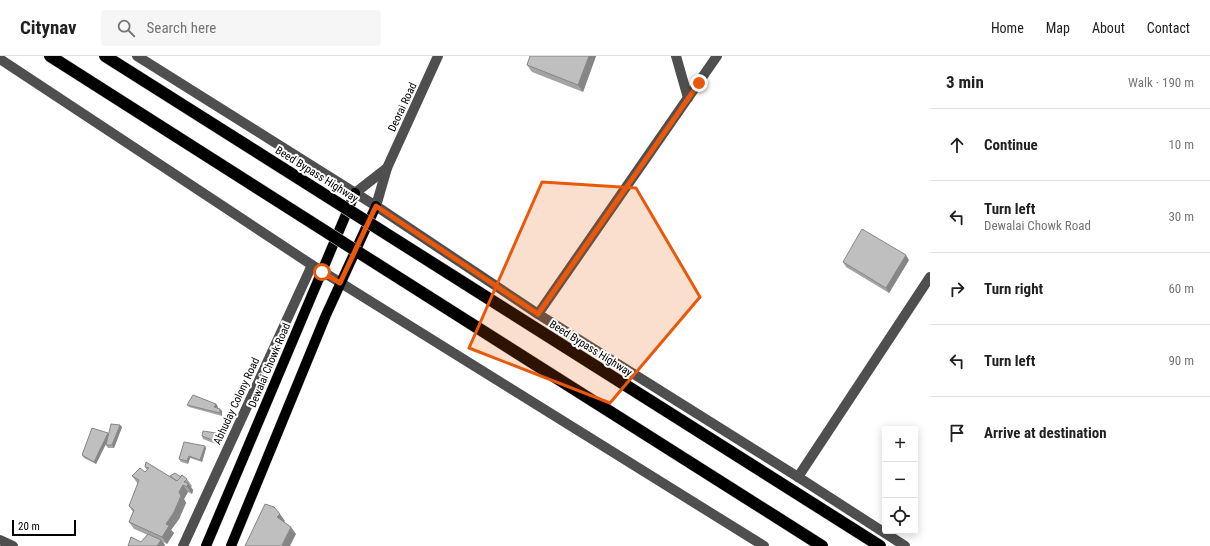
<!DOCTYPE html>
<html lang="en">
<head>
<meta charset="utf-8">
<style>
	:root { --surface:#fff; --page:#f6f6f6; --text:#202124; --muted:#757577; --line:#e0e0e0 }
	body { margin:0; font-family:"Roboto Condensed",sans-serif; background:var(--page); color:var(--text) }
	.controls { position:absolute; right:12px; bottom:12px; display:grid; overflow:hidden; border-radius:4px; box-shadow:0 2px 10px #0003 }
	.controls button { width:36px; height:36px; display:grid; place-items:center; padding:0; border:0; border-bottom:1px solid var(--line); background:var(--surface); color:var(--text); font:20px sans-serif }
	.scale { position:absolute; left:12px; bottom:10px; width:64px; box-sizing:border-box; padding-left:4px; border:2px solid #000; border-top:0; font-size:11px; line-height:14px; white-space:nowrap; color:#000; -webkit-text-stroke:3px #fff; paint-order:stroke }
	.stop { position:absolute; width:12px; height:12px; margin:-9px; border:3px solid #ea580c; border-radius:50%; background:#fff }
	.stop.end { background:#ea580c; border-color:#fff; box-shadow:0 1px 4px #0008 }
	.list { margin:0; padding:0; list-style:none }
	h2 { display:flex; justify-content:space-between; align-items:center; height:52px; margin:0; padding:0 16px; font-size:17px }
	h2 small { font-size:13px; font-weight:400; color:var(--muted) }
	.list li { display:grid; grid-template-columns:26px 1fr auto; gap:12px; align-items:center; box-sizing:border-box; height:72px; padding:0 16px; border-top:1px solid var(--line) }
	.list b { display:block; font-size:15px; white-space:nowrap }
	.list p { margin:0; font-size:13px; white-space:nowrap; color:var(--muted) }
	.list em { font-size:13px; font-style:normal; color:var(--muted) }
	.icon { flex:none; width:22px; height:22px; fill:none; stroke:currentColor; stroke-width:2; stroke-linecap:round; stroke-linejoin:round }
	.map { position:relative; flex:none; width:930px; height:490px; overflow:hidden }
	header { display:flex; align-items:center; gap:24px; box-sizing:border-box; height:56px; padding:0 20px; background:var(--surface); border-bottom:1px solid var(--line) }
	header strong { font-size:19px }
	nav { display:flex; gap:22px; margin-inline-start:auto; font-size:14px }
	.search { width:280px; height:36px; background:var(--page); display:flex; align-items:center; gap:10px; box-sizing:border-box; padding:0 14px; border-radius:4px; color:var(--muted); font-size:15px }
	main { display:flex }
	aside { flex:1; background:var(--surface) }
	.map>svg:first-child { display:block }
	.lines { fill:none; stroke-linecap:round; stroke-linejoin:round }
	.major-casing { stroke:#dbdbdb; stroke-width:11 }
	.highway-casing { stroke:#dbdbdb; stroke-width:13 }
	.minor { stroke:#4f4f4f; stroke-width:10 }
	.major { stroke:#000; stroke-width:10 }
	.highway { stroke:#000; stroke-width:12 }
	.highway-bridge-casing { stroke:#dbdbdb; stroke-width:13; stroke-linecap:butt }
	.highway-bridge { stroke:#000; stroke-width:12 }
	.wall { fill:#a4a4a4 }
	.shaded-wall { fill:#868686 }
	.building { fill:#bfbfbf; stroke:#868686 }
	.route { stroke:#ea580c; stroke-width:5 }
	.marked { fill:#e8590c; fill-opacity:0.2; stroke:#e8590c; stroke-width:3; stroke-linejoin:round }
	.labels { text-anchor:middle; stroke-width:4; stroke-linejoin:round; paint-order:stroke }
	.street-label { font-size:11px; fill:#000; stroke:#fff }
</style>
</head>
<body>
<header>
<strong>Citynav</strong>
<div class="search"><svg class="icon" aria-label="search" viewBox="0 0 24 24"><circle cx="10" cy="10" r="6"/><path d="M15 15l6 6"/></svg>Search here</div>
<nav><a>Home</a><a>Map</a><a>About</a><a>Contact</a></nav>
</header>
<main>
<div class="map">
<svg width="930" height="490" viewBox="0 0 930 490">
	<rect width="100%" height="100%" fill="#fff"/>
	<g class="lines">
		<g class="major-casing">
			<g id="major">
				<path d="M206,490L355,137"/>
				<path d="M231,490L326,259L376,150"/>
			</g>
		</g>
		<g class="highway-casing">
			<path id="highway" d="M358,196L822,490"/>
		</g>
		<g class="minor">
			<path d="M137,0L376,150L538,258L798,421L905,490"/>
			<path d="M676,0L688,42"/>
			<path d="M0,3L312,209L764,490"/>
			<path d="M355,137L387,112"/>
			<path d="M376,150L387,112L438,0"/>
			<path d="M538,258L717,0"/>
			<path d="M798,421L930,221"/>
			<path d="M0,484L13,490"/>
			<path d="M183,490L312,209"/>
		</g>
		<use href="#major" class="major"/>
		<use href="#highway" class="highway"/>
		<g class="highway-bridge-casing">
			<g id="highway-bridge">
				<path d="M50,0L358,196"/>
				<path d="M105,0L880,490"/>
			</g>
		</g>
		<use href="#highway-bridge" class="highway-bridge"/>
	</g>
	<g class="wall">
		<path d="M530,0H596L583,36L532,16L527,9Z"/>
		<path d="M909,204L889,237L846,211L843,206Z"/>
		<path d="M216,348L218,351L217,352L222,355V360L189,351L187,349Z"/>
		<path d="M120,369L122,371L114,392H108L106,389L107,385L96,408L84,402L82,399Z"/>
		<path d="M216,377L218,380L216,388L203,383L202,380Z"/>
		<path d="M206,392L202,406L190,402L188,408L181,406L179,403Z"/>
		<path d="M145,411L170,420L181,421L187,423L192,430L191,431L193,434L192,438L188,436L184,443L186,447L179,463L171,474L174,477L167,488L163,486L165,489L164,490H128L141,486L148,479L134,473L129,466L133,456L129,450L138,428L132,420L145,416L147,414Z"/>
	</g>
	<g class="shaded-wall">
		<path d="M589,0H596L583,36L578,29Z"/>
		<path d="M906,199L909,204L889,237L886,232Z"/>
		<path d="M216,348L218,351L216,354L214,351Z"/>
		<path d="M220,353L222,355V360L220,357Z"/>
		<path d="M120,369L122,371L114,392L112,389Z"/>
		<path d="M108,377L110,380L96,408L94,406Z"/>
		<path d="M216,377L218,380L216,388L215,385Z"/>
		<path d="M205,390L206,392L202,406L200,404Z"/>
		<path d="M189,400L190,402L188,408L187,405Z"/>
		<path d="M188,427L193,434L192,438L187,431Z"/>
		<path d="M183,429L188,436L184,443L186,447L179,463L171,474L174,477L167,488L162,481L166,468L179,436Z"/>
		<path d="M280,458L285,465L282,468L277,461Z"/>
		<path d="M291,471L296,478L290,490H283L282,489Z"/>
		<path d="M161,484L165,489L164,490H157Z"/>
	</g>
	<g class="building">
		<path d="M530,0H589L578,29L527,9Z"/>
		<path d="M862,173L906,199L886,232L843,206Z"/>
		<path d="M193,339L216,348L214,351L220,353V357L187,349Z"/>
		<path d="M111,368L120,369L112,389H106Z"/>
		<path d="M92,372L108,377L94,406L82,399Z"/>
		<path d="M203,375L216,377L215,385L202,380Z"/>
		<path d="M184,386L205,390L200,404L189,400L187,405L179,403Z"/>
		<path d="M146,406L177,425L182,419L187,423L184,426L188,427L187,431L183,429L179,436L181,440L174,456L166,468L169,470L162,481L129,466L134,454L129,450L139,424L132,420L140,412L145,416L149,412L145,411Z"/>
		<path d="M175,417L181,421L177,425L170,420Z"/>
		<path d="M265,448L274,451L280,458L277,461L291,471L282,489L284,490H245Z"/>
		<path d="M148,478L161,484L157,490H128L131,481L141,486Z"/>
	</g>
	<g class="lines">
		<path class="route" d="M322,216L340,227L376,150L538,258L699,27"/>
	</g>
	<path class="marked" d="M542,126L636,132L700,241L610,347L469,292Z"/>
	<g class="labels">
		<g class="street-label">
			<text transform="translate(402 51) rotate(-65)" y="4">Deorai Road</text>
			<text transform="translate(317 118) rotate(32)" y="4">Beed Bypass Highway</text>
			<text transform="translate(591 292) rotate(32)" y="4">Beed Bypass Highway</text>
			<text transform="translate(269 309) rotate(-67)" y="4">Dewalai Chowk Road</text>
			<text transform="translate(236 345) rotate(-65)" y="4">Abhuday Colony Road</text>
		</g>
	</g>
</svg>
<div class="controls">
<button>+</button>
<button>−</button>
<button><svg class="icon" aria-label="locate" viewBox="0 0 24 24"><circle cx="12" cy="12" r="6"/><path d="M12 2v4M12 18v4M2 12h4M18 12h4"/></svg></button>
</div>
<div class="scale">20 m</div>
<div class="stop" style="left:322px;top:216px"></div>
<div class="stop end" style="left:699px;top:27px"></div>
</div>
<aside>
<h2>3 min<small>Walk · 190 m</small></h2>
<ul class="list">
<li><svg class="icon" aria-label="ahead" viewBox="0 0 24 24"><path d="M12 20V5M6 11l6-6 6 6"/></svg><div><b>Continue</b></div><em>10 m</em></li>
<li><svg class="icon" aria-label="left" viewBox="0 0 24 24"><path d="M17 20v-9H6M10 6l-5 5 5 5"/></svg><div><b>Turn left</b><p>Dewalai Chowk Road</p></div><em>30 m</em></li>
<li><svg class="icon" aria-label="right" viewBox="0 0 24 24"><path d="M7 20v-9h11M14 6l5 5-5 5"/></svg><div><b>Turn right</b></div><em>60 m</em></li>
<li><svg class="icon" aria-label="left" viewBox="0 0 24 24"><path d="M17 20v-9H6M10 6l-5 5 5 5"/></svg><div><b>Turn left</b></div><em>90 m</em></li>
<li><svg class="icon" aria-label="arrive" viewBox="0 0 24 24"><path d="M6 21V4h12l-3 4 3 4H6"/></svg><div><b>Arrive at destination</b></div></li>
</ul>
</aside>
</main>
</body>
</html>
